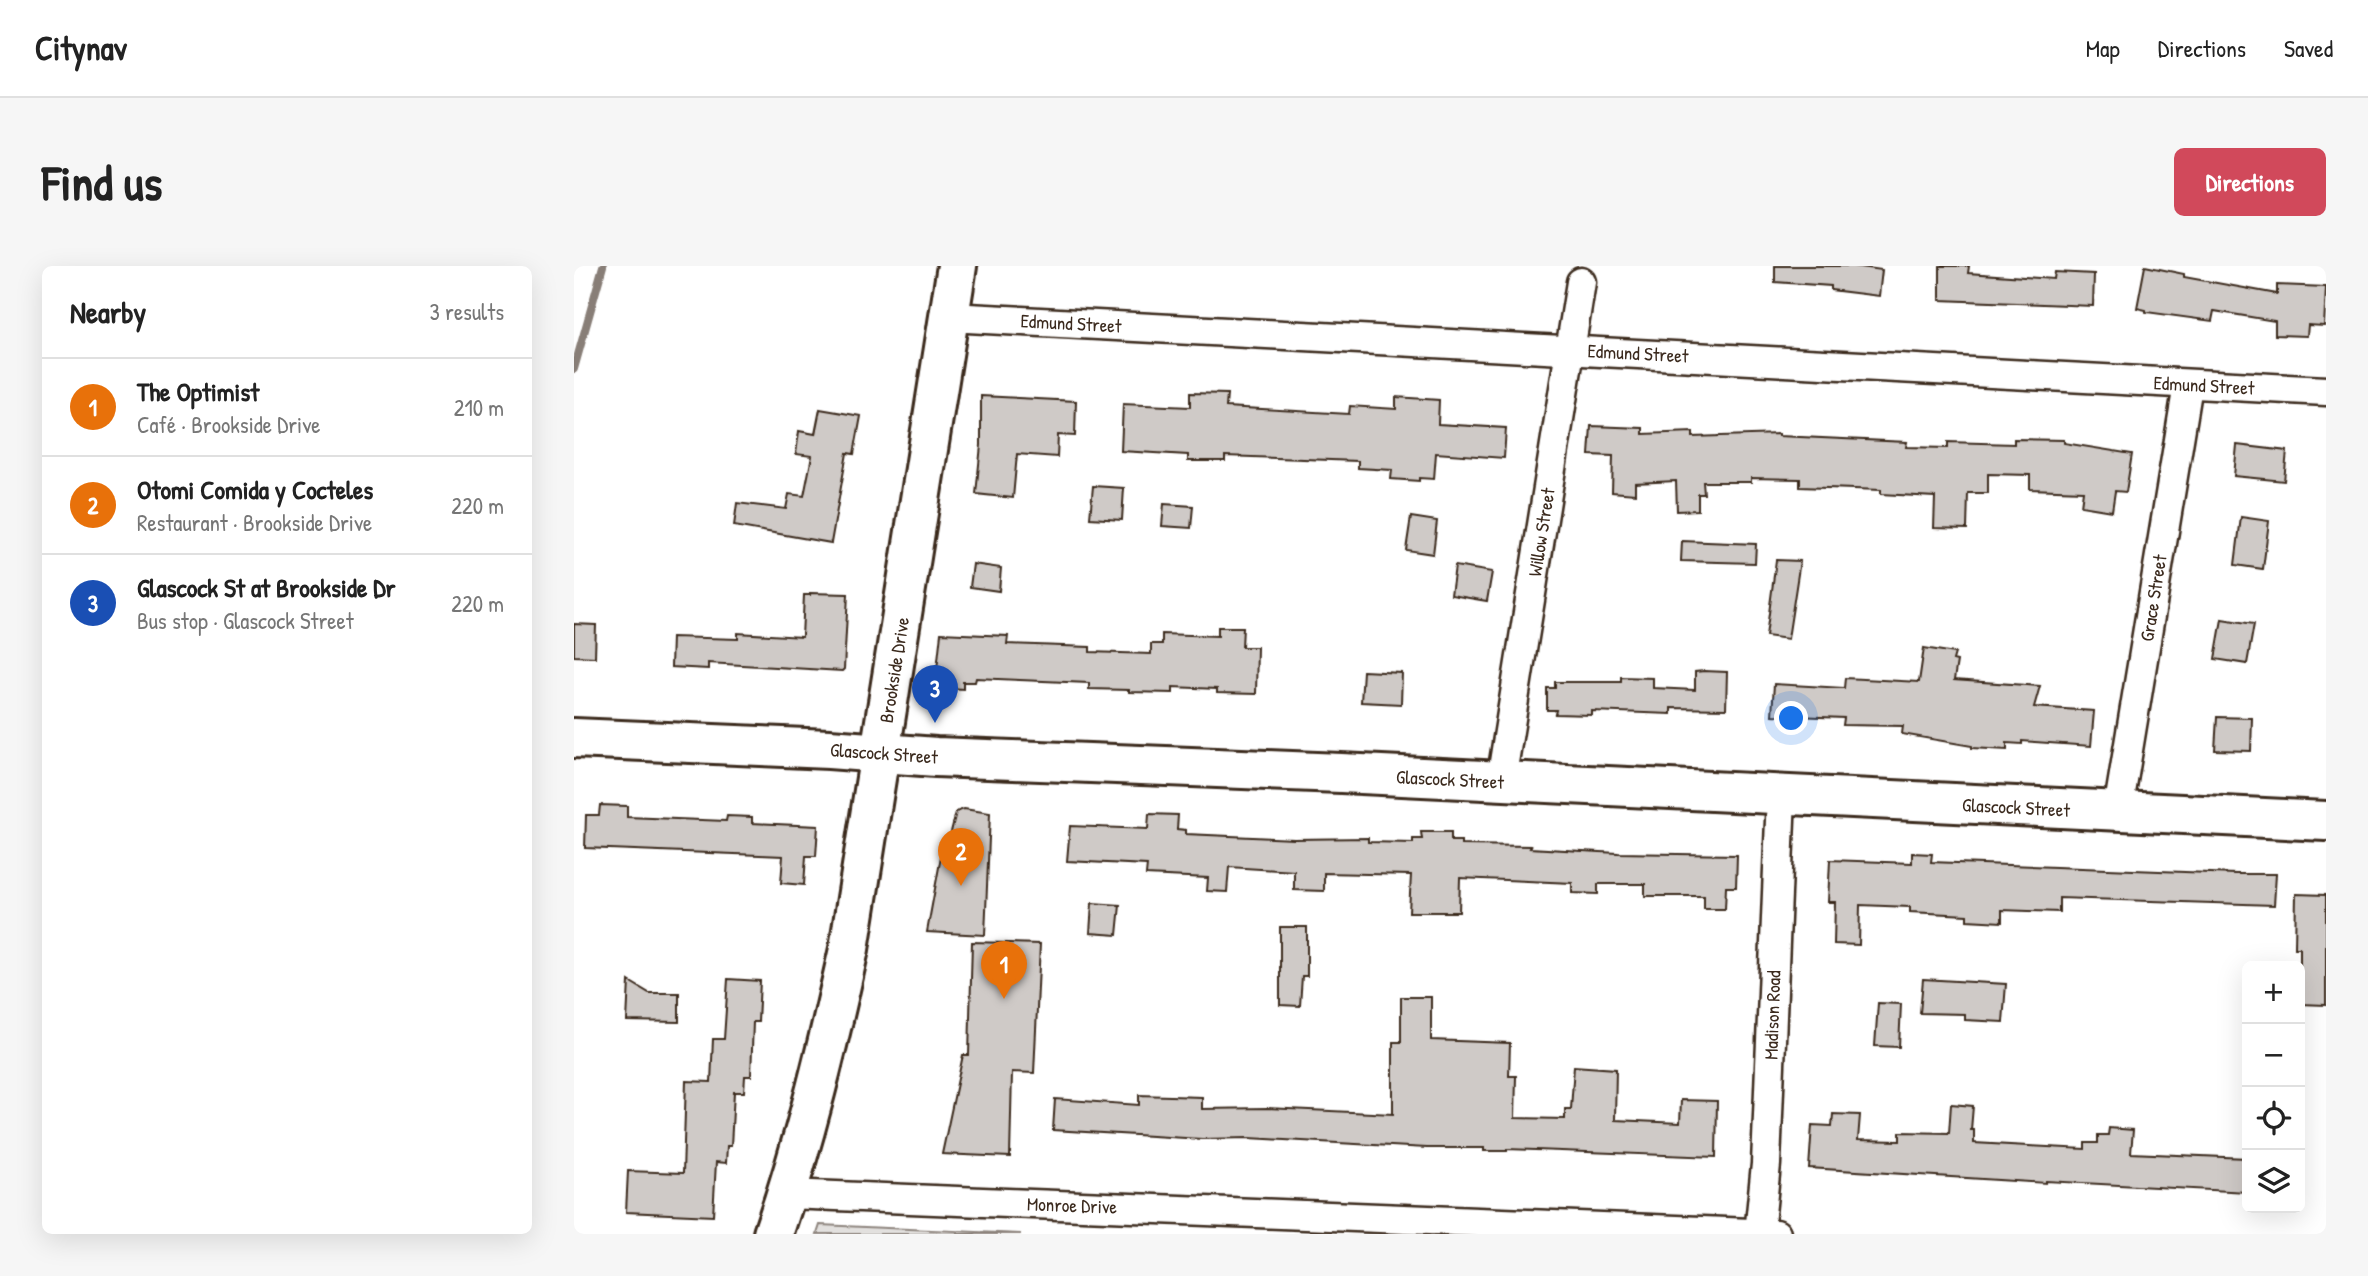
<!DOCTYPE html>
<html lang="en">
<head>
<meta charset="utf-8">
<style>
	:root { --surface:#fff; --page:#f6f6f6; --text:#222; --muted:#767676; --line:#e0e0e0; --accent:#d1495b }
	body { margin:0; font-family:"Patrick Hand",sans-serif; background:var(--page); color:var(--text) }
	.controls { position:absolute; right:21px; bottom:21px; display:grid; overflow:hidden; border-radius:10px; box-shadow:0 7px 28px #0002 }
	.controls button { width:63px; height:63px; display:grid; place-items:center; padding:0; border:0; border-bottom:2px solid var(--line); background:var(--surface); color:var(--text); font:35px sans-serif }
	.you { position:absolute; left:1218px; top:453px; width:24px; height:24px; margin:-18px; border:5px solid #fff; border-radius:50%; background:#1a73e8; box-shadow:0 0 0 10px #1a73e833 }
	.badge { display:grid; place-items:center; width:46px; height:46px; border-radius:50%; background:var(--accent); color:#fff; font-size:23px; font-weight:700 }
	.pin { position:absolute; translate:-50% -58px; filter:drop-shadow(0 2px 4px #0008) }
	.pin::after { content:''; position:absolute; top:37px; width:24px; height:21px; background:inherit; clip-path:polygon(0 0,100% 0,50% 100%) }
	.list { margin:0; padding:0; list-style:none }
	h2 { display:flex; justify-content:space-between; align-items:center; height:91px; margin:0; padding:0 28px; font-size:30px }
	h2 small { font-size:23px; font-weight:400; color:var(--muted) }
	.list li { display:grid; grid-template-columns:46px 1fr auto; gap:21px; align-items:center; box-sizing:border-box; height:98px; padding:0 28px; border-top:2px solid var(--line) }
	.list b { display:block; font-size:26px; white-space:nowrap }
	.list p { margin:0; font-size:23px; white-space:nowrap; color:var(--muted) }
	.list em { font-size:23px; font-style:normal; color:var(--muted) }
	.icon { flex:none; width:38px; height:38px; fill:none; stroke:currentColor; stroke-width:2; stroke-linecap:round; stroke-linejoin:round }
	.map { position:relative; flex:none; width:1752px; height:968px; overflow:hidden; border-radius:10px }
	header { display:flex; align-items:center; gap:42px; box-sizing:border-box; height:98px; padding:0 35px; background:var(--surface); border-bottom:2px solid var(--line) }
	header strong { font-size:33px }
	nav { display:flex; gap:38px; margin-inline-start:auto; font-size:24px }
	.intro { display:flex; align-items:center; justify-content:space-between; box-sizing:border-box; height:168px; padding:0 42px }
	h1 { margin:0; font-size:49px }
	.button { padding:18px 32px; border-radius:10px; background:var(--accent); color:#fff; font-size:24px; font-weight:700 }
	main { display:flex; gap:42px; padding:0 42px }
	aside { flex:1; background:var(--surface); border-radius:10px; box-shadow:0 7px 28px #0002 }
	.map>svg:first-child { display:block }
	.green { fill:#e2e0de; stroke:#8e857e; stroke-width:2 }
	.lines { fill:none; stroke-linecap:round; stroke-linejoin:round }
	.stream { stroke:#887e77; stroke-width:8 }
	.building { fill:#cfcac7; stroke:#3b2a1e; stroke-width:2 }
	.street-casing { stroke:#3b2a1e; stroke-width:33 }
	.secondary-casing { stroke:#3b2a1e; stroke-width:44 }
	.street { stroke:#fff; stroke-width:28 }
	.secondary { stroke:#fff; stroke-width:38 }
	.labels { text-anchor:middle; stroke-width:5; stroke-linejoin:round; paint-order:stroke }
	.street-label { font-size:19px; fill:#3b2a1e; stroke:#fff }
</style>
</head>
<body>
<header>
<strong>Citynav</strong>
<nav><a>Map</a><a>Directions</a><a>Saved</a></nav>
</header>
<div class="intro"><h1>Find us</h1><a class="button">Directions</a></div>
<main>
<aside>
<h2>Nearby<small>3 results</small></h2>
<ul class="list">
<li><span class="badge" style="background:#e8710a">1</span><div><b>The Optimist</b><p>Café · Brookside Drive</p></div><em>210 m</em></li>
<li><span class="badge" style="background:#e8710a">2</span><div><b>Otomi Comida y Cocteles</b><p>Restaurant · Brookside Drive</p></div><em>220 m</em></li>
<li><span class="badge" style="background:#1a4fb4">3</span><div><b>Glascock St at Brookside Dr</b><p>Bus stop · Glascock Street</p></div><em>220 m</em></li>
</ul>
</aside>
<div class="map">
<svg width="1752" height="968" viewBox="0 0 1752 968">
	<rect width="100%" height="100%" fill="#fff"/>
	<filter id="ink" filterUnits="userSpaceOnUse"><feTurbulence type="fractalNoise" baseFrequency=".0143" numOctaves="2"/><feDisplacementMap in="SourceGraphic" scale="14" xChannelSelector="R" yChannelSelector="G"/><feConvolveMatrix kernelMatrix="1 2 1 2 8 2 1 2 1" color-interpolation-filters="sRGB"/></filter>
	<g filter="url(#ink)">
		<path class="green" d="M246,959L447,968H243Z"/>
		<g class="lines">
			<path class="stream" d="M0,103L29,0"/>
		</g>
		<g class="building">
			<path d="M1201,0H1280L1308,4L1305,30L1257,24V20L1201,16Z"/>
			<path d="M1366,0H1395L1394,7L1480,13L1481,6L1520,8L1519,40L1366,34Z"/>
			<path d="M1571,0L1610,8V11L1703,28V19L1752,21L1750,60L1734,59L1733,70L1701,69V55L1640,45L1638,55L1572,46V44L1563,42Z"/>
			<path d="M616,127L653,128L652,141L775,148L776,140L822,143V131L865,134L864,158L932,162L930,192L862,187L860,213L845,212V215L817,213L818,204L784,202V195L651,190V195H614V189L547,185L549,138L616,141Z"/>
			<path d="M407,130L502,135L501,170L484,169L483,191L443,188L439,232L402,228L407,179Z"/>
			<path d="M246,143L287,150L280,188L273,187L257,277L160,260L163,237L212,243L215,228L230,230L238,190L222,188L225,165L241,168Z"/>
			<path d="M1017,160L1069,162V168L1119,166V171L1205,168V170L1333,176L1332,181L1374,182V176L1440,178V173L1490,174V177L1558,188L1552,226L1541,225L1538,245L1507,240L1509,225L1456,223V209L1414,208V227H1394L1393,263L1360,262L1361,231L1307,228V224L1226,221V213L1177,212V216H1129L1130,228H1124V244L1103,245L1102,215L1061,217V228L1038,226L1039,190L1015,189Z"/>
			<path d="M1663,179L1713,185L1710,215L1660,210Z"/>
			<path d="M519,220L550,222L548,254L516,252Z"/>
			<path d="M590,238L619,240L617,262L588,260Z"/>
			<path d="M837,251L863,255L859,288L832,284Z"/>
			<path d="M1667,251L1695,255L1689,303L1661,299Z"/>
			<path d="M1108,275L1182,278L1181,297L1107,295Z"/>
			<path d="M1202,294L1226,295L1214,373L1192,370Z"/>
			<path d="M399,298L427,302L425,325L396,321Z"/>
			<path d="M881,300L918,306L913,335L877,329Z"/>
			<path d="M236,327L274,328L270,403L268,405L134,397V403L97,401L98,371L164,373V367L228,371L230,329H236Z"/>
			<path d="M1648,353L1680,358L1673,398L1641,393Z"/>
			<path d="M0,358L22,359L21,391L0,390Z"/>
			<path d="M644,361H669L668,381H683L682,428L643,427V423L599,421V427L555,426V424L515,423V417L402,412L401,416H389V423L361,421L367,367L434,370L433,378L516,381V386L577,388V378H588V368L644,370Z"/>
			<path d="M1350,382L1381,387L1379,394L1383,395L1380,414L1466,420L1460,441L1520,445L1517,480L1448,475V478L1433,477V484L1398,482V480L1328,468L1329,460L1269,459L1270,452L1198,449L1200,418L1270,422L1271,412L1345,416Z"/>
			<path d="M789,405L828,407L827,438L787,436Z"/>
			<path d="M1130,405L1153,406L1152,443L1097,442V448L1018,445V449L981,448L982,444H973V422H981V416H1047V411L1079,412V422L1121,424V406Z"/>
			<path d="M1643,451L1678,452L1677,485L1641,484Z"/>
			<path d="M26,539L53,540V551L152,555L153,550L178,551V557L244,560L242,590H232L230,619L207,617L209,590L11,582L12,549H25Z"/>
			<path d="M390,543L416,547L411,669L353,666L370,574H375L382,546Z"/>
			<path d="M575,548L604,549L603,563L612,564V568L720,573L794,572V576L839,577V573H848L847,566H877V575H887V579L957,580L956,582L1044,587L1163,589L1162,621H1152L1151,643H1130V630H1071V618H1024V628L998,627V617L886,612L885,646H835L837,609L750,607V625L720,624V605L655,601L653,626L633,625L634,612L572,609L573,599L493,595L496,560L574,563Z"/>
			<path d="M1338,587L1358,588L1357,596L1662,608H1702L1700,639L1485,632V646L1428,644V656L1393,654V649L1336,646V641L1286,639L1285,679L1260,678L1261,636H1254L1256,594L1338,597Z"/>
			<path d="M1722,628L1752,629V739L1726,738V682H1721Z"/>
			<path d="M518,637L546,639L543,669L516,667Z"/>
			<path d="M706,661H733V710H728L726,740L706,739Z"/>
			<path d="M398,676L466,678L460,807L438,806L436,891L368,888L389,789H395Z"/>
			<path d="M154,713L186,715L184,756H179L177,810H171L170,826H160L157,880H153L152,897L142,896L139,950L52,946L54,905L109,907L112,815L137,816L139,773H150Z"/>
			<path d="M1349,713L1432,718L1429,756L1391,754V748L1346,747Z"/>
			<path d="M55,715L75,727H105V756L53,755Z"/>
			<path d="M827,731H857V774L936,777L935,810H942L941,852L991,853V843H997L1000,800L1042,803L1041,854L1106,857L1107,834L1143,835L1142,891L933,883V885H910V882H853L675,872L628,873L479,864L481,833L565,839V829L628,831V843L693,842L819,848V776H827Z"/>
			<path d="M1304,737L1327,738L1325,781L1301,780Z"/>
			<path d="M1377,838L1399,840L1397,864H1400V877L1511,883V877H1524V869H1534L1535,862L1559,864L1557,887L1673,892V926L1472,915V917L1235,902L1238,859L1258,860L1259,848L1286,849L1284,874L1326,875V866L1375,867Z"/>
		</g>
		<g class="lines">
			<g class="street-casing">
				<g id="street">
					<path d="M375,51L1752,125"/>
					<path d="M927,515L1007,16"/>
					<path d="M1544,545L1614,119"/>
					<path d="M213,928L1202,968"/>
					<path d="M1185,968L1192,898L1207,529"/>
				</g>
			</g>
			<g class="secondary-casing">
				<g id="secondary">
					<path d="M0,472L255,483L362,491L767,507L1752,555"/>
					<path d="M199,968C231,875 254,778 275,683L383,0"/>
				</g>
			</g>
			<use href="#street" class="street"/>
			<use href="#secondary" class="secondary"/>
		</g>
	</g>
	<g class="labels">
		<g class="street-label">
			<text transform="translate(497 57) rotate(3)" y="7">Edmund Street</text>
			<text transform="translate(1064 87) rotate(3)" y="7">Edmund Street</text>
			<text transform="translate(1630 119) rotate(3)" y="7">Edmund Street</text>
			<text transform="translate(967 266) rotate(-81)" y="7">Willow Street</text>
			<text transform="translate(1579 332) rotate(-81)" y="7">Grace Street</text>
			<text transform="translate(320 404) rotate(-81)" y="7">Brookside Drive</text>
			<text transform="translate(310 487) rotate(4)" y="7">Glascock Street</text>
			<text transform="translate(876 513) rotate(3)" y="7">Glascock Street</text>
			<text transform="translate(1442 541) rotate(3)" y="7">Glascock Street</text>
			<text transform="translate(1198 749) rotate(-88)" y="7">Madison Road</text>
			<text transform="translate(498 939) rotate(2)" y="7">Monroe Drive</text>
		</g>
	</g>
</svg>
<div class="controls">
<button>+</button>
<button>−</button>
<button><svg class="icon" aria-label="locate" viewBox="0 0 24 24"><circle cx="12" cy="12" r="6"/><path d="M12 2v4M12 18v4M2 12h4M18 12h4"/></svg></button>
<button><svg class="icon" aria-label="layers" viewBox="0 0 24 24"><path d="M12 4l9 5-9 5-9-5zM3 14l9 5 9-5"/></svg></button>
</div>
<div class="you"></div>
<div class="pin badge" style="left:430px;top:733px;background:#e8710a">1</div>
<div class="pin badge" style="left:387px;top:620px;background:#e8710a">2</div>
<div class="pin badge" style="left:361px;top:457px;background:#1a4fb4">3</div>
</div>
</main>
</body>
</html>
